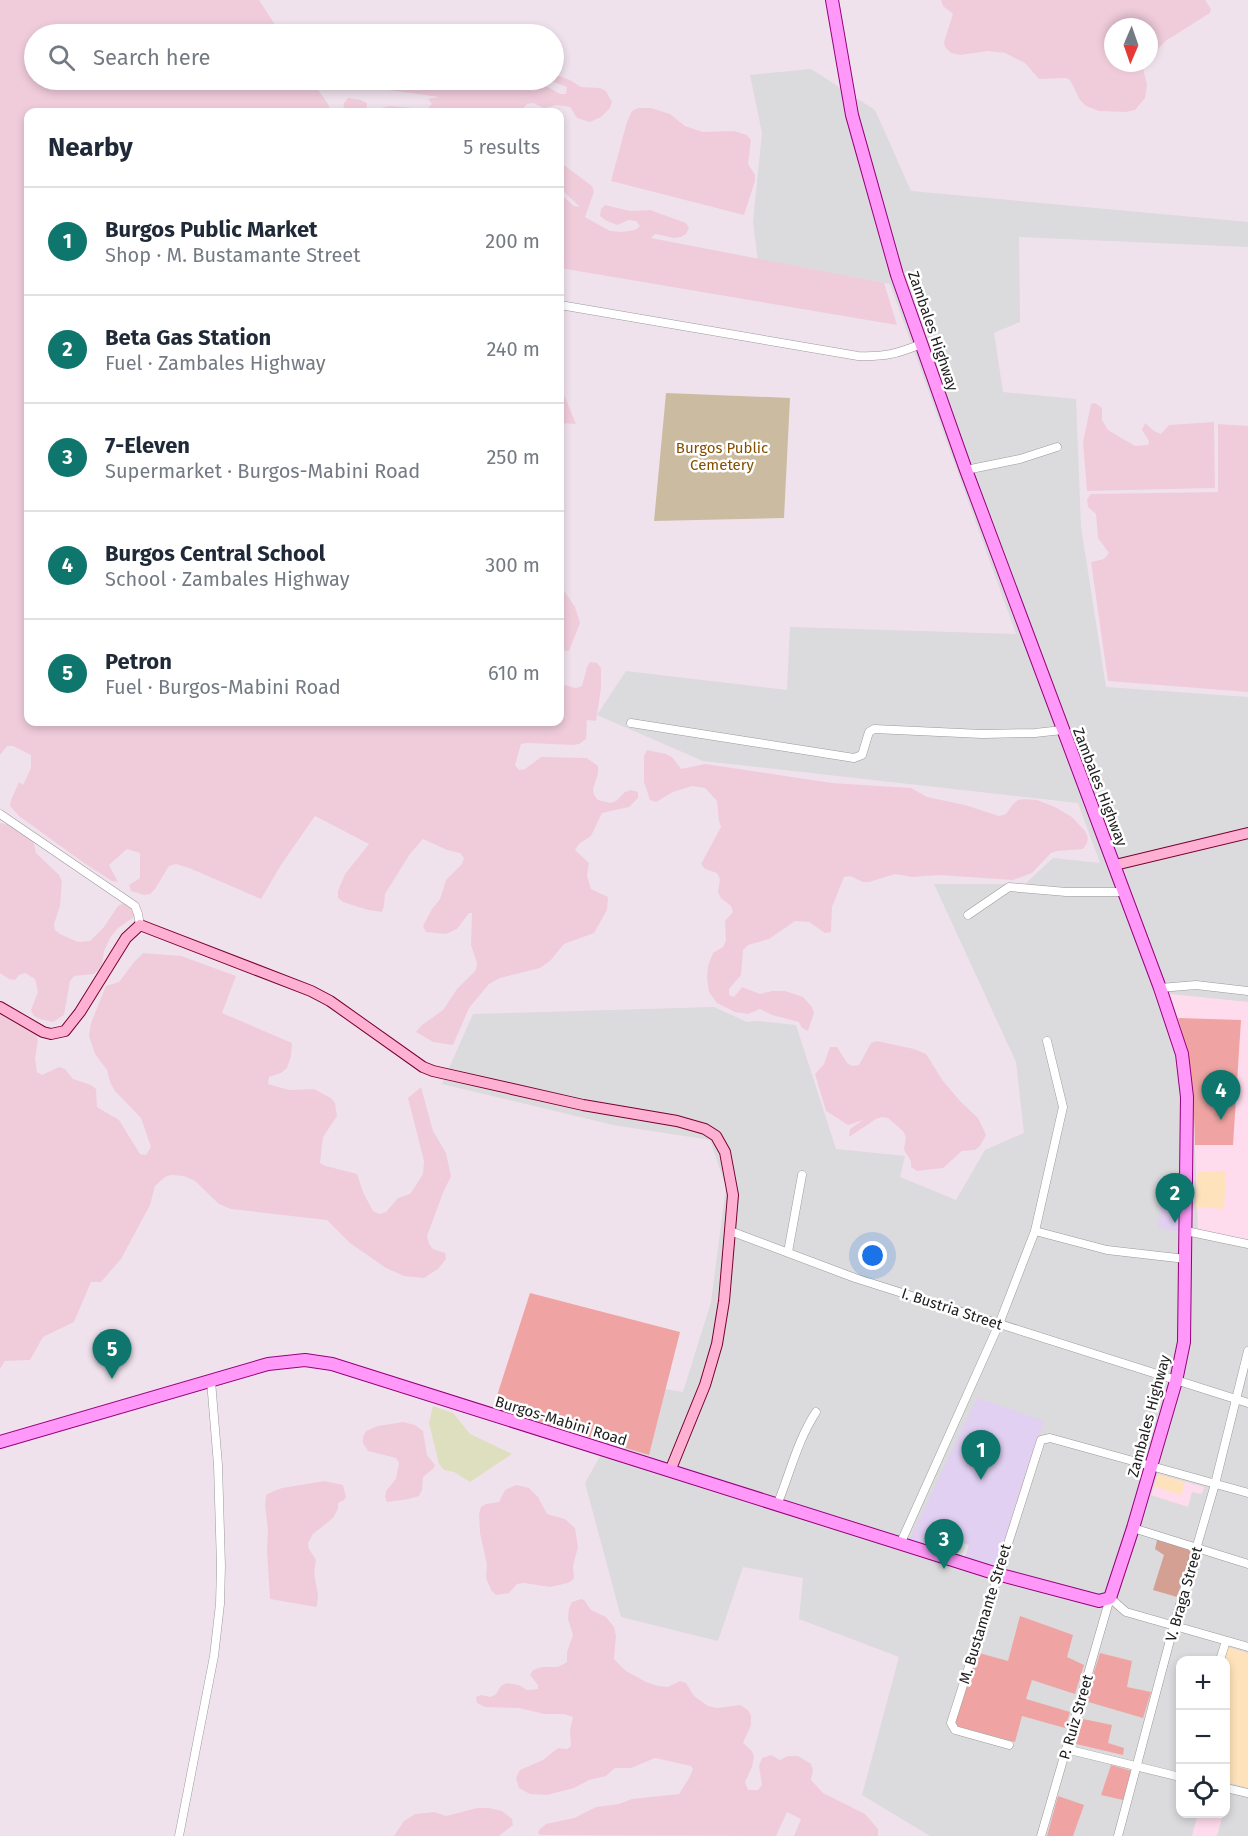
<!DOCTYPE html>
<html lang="en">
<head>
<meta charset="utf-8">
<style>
	:root { --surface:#fff; --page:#f6f6f7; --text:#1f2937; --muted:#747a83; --line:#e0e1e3; --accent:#0f766e }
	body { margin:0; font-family:"Fira Sans",sans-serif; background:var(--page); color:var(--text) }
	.controls { position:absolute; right:18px; bottom:18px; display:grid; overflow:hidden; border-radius:12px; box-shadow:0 3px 9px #0003 }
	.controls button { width:54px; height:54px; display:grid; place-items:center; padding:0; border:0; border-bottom:2px solid var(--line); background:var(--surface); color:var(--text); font:30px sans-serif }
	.compass { position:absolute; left:1104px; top:18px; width:54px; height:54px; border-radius:50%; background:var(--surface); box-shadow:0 3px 9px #0003; rotate:182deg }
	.you { position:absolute; left:873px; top:1256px; width:21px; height:21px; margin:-15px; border:4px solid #fff; border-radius:50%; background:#1a73e8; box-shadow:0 0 0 9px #1a73e833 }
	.badge { display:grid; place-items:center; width:39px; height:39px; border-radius:50%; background:var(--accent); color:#fff; font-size:20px; font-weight:700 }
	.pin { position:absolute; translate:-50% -50px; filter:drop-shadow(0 2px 3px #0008) }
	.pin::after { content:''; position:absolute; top:32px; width:21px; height:18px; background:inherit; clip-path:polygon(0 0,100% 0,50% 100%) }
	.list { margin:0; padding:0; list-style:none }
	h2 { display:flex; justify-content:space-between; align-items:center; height:78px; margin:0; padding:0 24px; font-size:26px }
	h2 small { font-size:20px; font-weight:400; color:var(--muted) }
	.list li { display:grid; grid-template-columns:39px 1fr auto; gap:18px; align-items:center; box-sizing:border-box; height:108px; padding:0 24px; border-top:2px solid var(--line) }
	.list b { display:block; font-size:22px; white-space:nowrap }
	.list p { margin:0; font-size:20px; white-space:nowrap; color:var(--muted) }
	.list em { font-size:20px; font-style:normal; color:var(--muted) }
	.icon { flex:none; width:33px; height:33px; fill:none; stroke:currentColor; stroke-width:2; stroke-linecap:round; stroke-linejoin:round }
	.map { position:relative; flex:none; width:1248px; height:1836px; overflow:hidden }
	.search { position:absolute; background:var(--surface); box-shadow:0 3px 9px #0003; left:24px; top:24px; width:540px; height:66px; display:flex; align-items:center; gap:15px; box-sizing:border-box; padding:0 21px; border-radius:33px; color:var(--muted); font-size:22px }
	.panel { position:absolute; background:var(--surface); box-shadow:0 3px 9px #0003; left:24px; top:108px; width:540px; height:618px; border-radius:12px }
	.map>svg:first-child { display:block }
	.residential { fill:#dbdadc; fill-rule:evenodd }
	.commercial { fill:#e2d0f2 }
	.education { fill:#ffdced }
	.farmland { fill:#f0ccdb }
	.grass { fill:#efa4a3 }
	.forest { fill:#d3a093 }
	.wetland { fill:#dedfbe }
	.cemetery { fill:#cbbca1 }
	.park { fill:#fee2bb }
	.parking { fill:#e9e9e9 }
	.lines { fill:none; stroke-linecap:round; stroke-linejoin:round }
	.street-casing { stroke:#9a9a9a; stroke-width:9 }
	.secondary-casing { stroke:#79002f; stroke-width:12 }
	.primary-casing { stroke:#97007d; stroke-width:14 }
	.street { stroke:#fff; stroke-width:8 }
	.secondary { stroke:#ffb1d4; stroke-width:10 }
	.primary { stroke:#ff98f8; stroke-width:12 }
	.labels { text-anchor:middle; stroke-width:5; stroke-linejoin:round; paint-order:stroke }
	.street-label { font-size:15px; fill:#1d1d1d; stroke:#fff }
	.park-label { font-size:15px; fill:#854f02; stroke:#fff }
</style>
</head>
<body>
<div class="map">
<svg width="1248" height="1836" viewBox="0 0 1248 1836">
	<rect width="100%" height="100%" fill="#f0e2ed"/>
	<path class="residential" d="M811,69L875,110L911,191L1248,222V247L1019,237L1020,322L994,333L1003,392L1076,399L1081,527L1106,687L1248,697V1836H930L862,1795L899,1657L799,1619L803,1578L743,1567L718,1641L621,1617L585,1483L640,1385L683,1392L711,1302L726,1187L710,1140L613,1125L442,1084L473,1014L714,1007L747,1022L758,1021L796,1025L836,1149L905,1156L900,1177L956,1200L985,1150L1024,1133L1016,1062L934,884H1025L1053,858L1100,863L1078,803L703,761L597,715L626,671L787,690L790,627L1016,634L890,284L758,262L753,222L762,133L750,75ZM1180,1660H1226V1814H1180Z"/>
	<g class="commercial">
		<path d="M1160,1206L1182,1208V1233L1158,1227Z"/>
		<path d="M977,1398L1044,1421L996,1566L910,1539Z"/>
	</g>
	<g class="education">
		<path d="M1170,994L1248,1002V1241L1198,1231L1193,1095L1187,1046Z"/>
		<path d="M1158,1474L1204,1487L1202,1494L1192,1492L1188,1507L1151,1495Z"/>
		<path d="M1198,1814H1223L1217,1836H1192Z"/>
	</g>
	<g class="farmland">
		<path d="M0,0H259L281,34H34V80H311L328,104L331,112H28V722H560V684L576,688L582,686L587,667L590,662L597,663L601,668V688L596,721L587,720L586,739L579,744L573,745L527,743L521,744L515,765L519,770L525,769L541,757L587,758L598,766V773L593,789L594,795L598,800L610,803L616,801L625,792L631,790L638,792V798L629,807L602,813L591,836L579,844L575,850L589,863L587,876L591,889L608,897L607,910L594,933L564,944L550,961L540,968L500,978L489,984L469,1008L453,1045L433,1042L416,1032L422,1025L443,1010L457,989L476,970L477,963L471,945L472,913H469L457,929L446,934L426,932L423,926L432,909L440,899L446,880L462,864L464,858L460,853L447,850L423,839L410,854L385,894L384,906L382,912L368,910L343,902L338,898V891L345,874L369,844L315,816L281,865L261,899L189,868L176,864L169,866L155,889L150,894L144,895L131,891L129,885L140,878V853L127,849L109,865L118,882L112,881L84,863L19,816L10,806L11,800L19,782L23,785L31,768V755L13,746H7L0,755Z"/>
		<path d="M941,0H1205L1211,9L1210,13L1167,40L1149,57V27H1113V63H1144L1143,68L1147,85L1145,98L1135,110L1126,112L1099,111L1086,106L1080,100L1070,80L1066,78L1039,79L1025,63L1005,53L988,51L960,55L951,53L945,47L944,42L953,14L943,6Z"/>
		<path d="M554,74L570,80L581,87L600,88L606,91L612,102L610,108L601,117L590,122L577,118L570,107L557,105L544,108L533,103L527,104L519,112H374L377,109L389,106L427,109L432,104L428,99L439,97L388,90L342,87L329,84L322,80H527L533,91L542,86L548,87L560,94H566L567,87L549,80H554Z"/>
		<path d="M348,98L361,100L367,103L366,112H343L344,103Z"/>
		<path d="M638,108H651L670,114L685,126L703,132L734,131L747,135L751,140L748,164L755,175V181L744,215L611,181L627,122L632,111Z"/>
		<path d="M560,162L592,186L594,192L585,217L610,231L622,232L635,230L640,226L636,221L629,220L617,225L605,220L600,216L601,209L605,205L630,211L650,210L686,223L689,228L686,234L681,237L674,238L655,234L651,238L884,283L897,325L560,268V194L574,206L580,207L560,188Z"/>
		<path d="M560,385L576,424L560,423Z"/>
		<path d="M1095,403L1102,408V420L1108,430L1135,446L1148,445L1149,441L1142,430L1145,423L1154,431L1161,434L1169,425L1214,422L1215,488L1087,491L1083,442L1091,404Z"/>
		<path d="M1218,424L1248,426V692L1108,681L1091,562L1104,559L1109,553L1098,538L1096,514L1088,507L1087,499L1091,494L1218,492Z"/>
		<path d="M560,585L575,607L580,623L569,651L560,650Z"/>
		<path d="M647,750L666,754L672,757L681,769L705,764L832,783L911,788L927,797L965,805L999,816L1006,814L1013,804L1018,800L1024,799L1037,800L1055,807L1072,817L1085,831L1088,837L1087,843L1083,849L1057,851L1051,853L1032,873L1013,880L939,875L912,877L895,874L869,882H863L850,876L844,877L832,907L831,932L825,933L809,922L795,921L769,939L748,945L743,950L741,975L729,989V995L734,997L742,987L760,994L772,991H785L803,997L812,1007L814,1013L808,1031L802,1028L799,1022L772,1015L760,1009L748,1014L735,1012L717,1003L709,992L707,978L708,966L713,953L723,947L726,941L725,921L733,912L731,906L721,898L718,892L720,879L717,873L705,869L701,864L721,827L719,821L717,801L705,788L692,786L673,792L656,802L650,800L644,782V756Z"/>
		<path d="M0,823L11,825L33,839L36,853L59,875L62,881L60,906L54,924L55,930L60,934L78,942L90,941L104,927L118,906L124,903L134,910V917L118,928L110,938L104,951L102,964L99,969L94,974L74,976L70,981L64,1015L53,1022L40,1019L34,1016L31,1010L38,992L35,979L25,973L19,975L15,980L9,979L0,973Z"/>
		<path d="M143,953L181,956L236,976L222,1013L292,1043L291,1056L287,1068L281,1073L269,1077L268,1084L289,1090L314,1089L331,1098L335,1103L337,1116L323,1137L320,1163L326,1166L357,1174L363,1192L373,1211L379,1214L386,1212L398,1198L410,1194L423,1174L424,1161L408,1098L421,1087L433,1131L446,1153L451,1176L443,1193L427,1236L429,1244L433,1249L445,1253L446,1259L438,1269L424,1278L404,1276L386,1268L350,1243L327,1220L231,1209L219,1204L195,1181L184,1176L171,1175L165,1177L155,1186L150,1205L121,1259L101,1282H91L74,1322L43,1337L30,1360L5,1361L0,1369V1013L31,1030L36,1034L38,1040L35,1059L37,1072L42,1075L59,1067L65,1069L73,1079L91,1085L96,1089L97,1107L119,1120L140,1154L146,1155L151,1147L141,1118L115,1091L110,1082L107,1070L95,1054L89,1036L91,1023L106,986L119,982L134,962Z"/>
		<path d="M877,1041L914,1049L926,1054L943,1081L960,1101L978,1118L986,1135L980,1146L975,1150L962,1151L943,1168L917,1171L911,1167V1161L904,1150L906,1137L903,1131L888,1118L882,1117L876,1119L849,1137L850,1129L863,1120L848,1125L826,1111L815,1074L824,1064L830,1047H837L847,1063L852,1066L859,1065L871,1043Z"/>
		<path d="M403,1422L415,1425L423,1431L427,1455L435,1465L434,1468L423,1477L422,1490L419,1496L409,1499L387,1502L385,1497L386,1491L396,1479L399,1463L396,1458L368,1451L363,1443V1437L366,1431L378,1426Z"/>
		<path d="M324,1481L343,1485L346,1497L344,1500L338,1503V1509L333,1518L313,1534L308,1543L309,1549L316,1560L314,1573L318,1595L317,1605L316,1607L270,1599L267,1550L268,1530L265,1506L266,1496L267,1494L282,1488Z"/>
		<path d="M516,1485L529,1488L538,1497L547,1514L565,1519L575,1528L578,1547L573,1566L574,1579L568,1583L550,1587L524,1583L517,1584L509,1593L496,1595L491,1590L486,1578L487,1565L480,1533L479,1514L481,1507L486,1504L499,1502L505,1490Z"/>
		<path d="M581,1599L584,1600L591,1610L606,1617L614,1627L616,1636L614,1659L626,1671L646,1682L658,1686L668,1687L680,1681L686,1683L694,1696L708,1706L717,1708L740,1705L748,1710L751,1715V1725L743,1743L752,1751L754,1757L752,1767L745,1782L748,1790H758L762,1785L759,1766L762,1758L771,1755L780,1760L788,1756H798L811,1764L813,1770L811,1780L823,1793L865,1814L878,1829V1836H794L801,1819L787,1812L776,1836L540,1835L538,1833L539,1830L546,1824L574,1818L596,1807L619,1804L632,1799L679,1794L689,1778L693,1769L691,1766L655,1758L631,1768H615L606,1776L589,1780L574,1788L547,1795L530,1794L519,1788L516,1778L520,1770L543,1760L558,1748L567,1749L571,1746L570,1730L573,1717L564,1714H544L519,1708L485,1707L477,1703L476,1697L481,1695L491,1697L496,1694L501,1686L507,1683L519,1685L527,1690L538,1689V1685L530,1675L533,1670L542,1667H558L567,1662V1652L573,1635L568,1619L569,1608L572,1602Z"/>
		<path d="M477,1808H489L502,1811L512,1819L513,1825L499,1836H394L404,1821L415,1814L434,1812L446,1816Z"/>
	</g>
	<g class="grass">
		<path d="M1178,1018L1241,1020L1233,1145H1195C1194,1101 1191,1060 1178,1018Z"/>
		<path d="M530,1293L680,1332L649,1455L493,1408Z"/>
		<path d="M1020,1616L1073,1635L1067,1657L1084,1665L1075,1694L1032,1680L1026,1699L1070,1712L1065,1728L1022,1716L1015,1742L952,1725L979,1653L1008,1661Z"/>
		<path d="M1100,1653L1132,1661L1127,1687L1151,1692L1143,1718L1085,1701Z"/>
		<path d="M1083,1719L1112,1725L1108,1743L1124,1748L1123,1755L1076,1744Z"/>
		<path d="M1111,1765L1132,1771L1123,1800L1101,1795Z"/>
		<path d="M1058,1796L1084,1805L1073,1836H1047Z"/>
	</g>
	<path class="forest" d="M1158,1536L1193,1546L1177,1597L1153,1590L1164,1555L1155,1549Z"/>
	<path class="wetland" d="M433,1406L453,1413L470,1434L512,1454L470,1482L454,1472L444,1470L439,1464L429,1423Z"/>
	<path class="cemetery" d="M666,393L790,398L784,518L654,521Z"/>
	<g class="park">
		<path d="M1226,1171L1224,1209L1196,1207L1197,1172Z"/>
		<path d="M1158,1474L1185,1482L1181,1495L1154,1486Z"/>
		<path d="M1228,1647L1248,1653V1788L1226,1782V1660H1224Z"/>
	</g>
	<path class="parking" d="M945,1538L969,1545L964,1559L940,1551Z"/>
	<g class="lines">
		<g class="street-casing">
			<g id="street">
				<path d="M560,305L858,356C884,357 897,354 921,344"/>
				<path d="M966,470L1020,459L1057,447"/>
				<path d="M631,723L854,758L862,755L869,732L874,729L982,734L1035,733L1062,730"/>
				<path d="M0,814L135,906L138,914L140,925"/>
				<path d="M968,915L1009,887L1066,892H1124"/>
				<path d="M1160,988L1196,985L1248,991"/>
				<path d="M730,1231L855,1278L1248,1403"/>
				<path d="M1035,1231L1107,1250L1186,1259"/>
				<path d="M1186,1231L1248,1244"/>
				<path d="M788,1252L802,1175"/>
				<path d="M777,1505C790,1474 797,1441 816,1412"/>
				<path d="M1133,1528L1248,1564"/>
				<path d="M901,1542L999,1324L1035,1231L1063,1107L1047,1041"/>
				<path d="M1220,1660L1226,1641"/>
				<path d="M1009,1745L955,1730L951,1723L1041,1440L1050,1438L1248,1493"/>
				<path d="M1066,1749L1180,1777"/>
				<path d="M1226,1788L1248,1793"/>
				<path d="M179,1836L214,1656L220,1604L221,1566L218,1465L211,1381"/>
				<path d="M1041,1836L1110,1598L1126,1612L1248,1647"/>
				<path d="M1118,1836L1174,1625L1215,1484L1248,1351"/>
			</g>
		</g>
		<g class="secondary-casing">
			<g id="secondary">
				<path d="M1115,865L1248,833"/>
				<path d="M0,1007L43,1032L51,1034L65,1031L80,1012L126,938L140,925L311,991L330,1001L423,1067L433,1071L583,1105L677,1121L705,1129L716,1136L725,1152L733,1195L724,1301L717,1344L705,1385L670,1471"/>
			</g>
		</g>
		<g class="primary-casing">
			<path id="primary" d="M0,1442L268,1364L305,1360L332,1364L997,1574L1099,1601L1110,1598L1133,1528L1176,1381L1184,1342L1187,1097L1182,1054L1160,988L966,470L897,275L852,115L832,0"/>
		</g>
		<use href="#street" class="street"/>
		<use href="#secondary" class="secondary"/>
		<use href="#primary" class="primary"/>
	</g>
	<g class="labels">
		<g class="street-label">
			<text transform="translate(933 331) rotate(71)" y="5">Zambales Highway</text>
			<text transform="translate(1100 787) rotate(69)" y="5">Zambales Highway</text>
			<text transform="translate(952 1309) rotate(18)" y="5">I. Bustria Street</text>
			<text transform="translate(1149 1416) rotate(-75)" y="5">Zambales Highway</text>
			<text transform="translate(561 1421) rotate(17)" y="5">Burgos-Mabini Road</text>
			<text transform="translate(1184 1594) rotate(-74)" y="5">V. Braga Street</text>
			<text transform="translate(985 1614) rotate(-73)" y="5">M. Bustamante Street</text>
			<text transform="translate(1076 1717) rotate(-74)" y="5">P. Ruiz Street</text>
		</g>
		<g class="park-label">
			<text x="722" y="453">Burgos Public<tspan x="722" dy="17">Cemetery</tspan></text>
		</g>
	</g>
</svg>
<div class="controls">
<button>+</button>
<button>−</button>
<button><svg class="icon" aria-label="locate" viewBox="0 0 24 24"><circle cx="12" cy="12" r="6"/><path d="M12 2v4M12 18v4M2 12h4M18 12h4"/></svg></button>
</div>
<svg class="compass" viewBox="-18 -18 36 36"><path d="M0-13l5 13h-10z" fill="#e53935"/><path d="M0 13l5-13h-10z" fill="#747a83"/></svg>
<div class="you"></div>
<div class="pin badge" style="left:981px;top:1480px">1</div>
<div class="pin badge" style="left:1175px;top:1223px">2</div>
<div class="pin badge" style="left:944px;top:1569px">3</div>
<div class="pin badge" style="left:1221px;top:1120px">4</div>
<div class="pin badge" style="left:112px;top:1379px">5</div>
<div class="search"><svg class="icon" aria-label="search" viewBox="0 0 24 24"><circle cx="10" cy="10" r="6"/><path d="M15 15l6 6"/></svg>Search here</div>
<section class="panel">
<h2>Nearby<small>5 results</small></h2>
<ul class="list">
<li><span class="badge">1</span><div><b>Burgos Public Market</b><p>Shop · M. Bustamante Street</p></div><em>200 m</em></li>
<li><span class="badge">2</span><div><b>Beta Gas Station</b><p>Fuel · Zambales Highway</p></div><em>240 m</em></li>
<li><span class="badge">3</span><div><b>7-Eleven</b><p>Supermarket · Burgos-Mabini Road</p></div><em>250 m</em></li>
<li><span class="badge">4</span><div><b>Burgos Central School</b><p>School · Zambales Highway</p></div><em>300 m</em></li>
<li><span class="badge">5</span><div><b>Petron</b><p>Fuel · Burgos-Mabini Road</p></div><em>610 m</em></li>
</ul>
</section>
</div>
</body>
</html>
